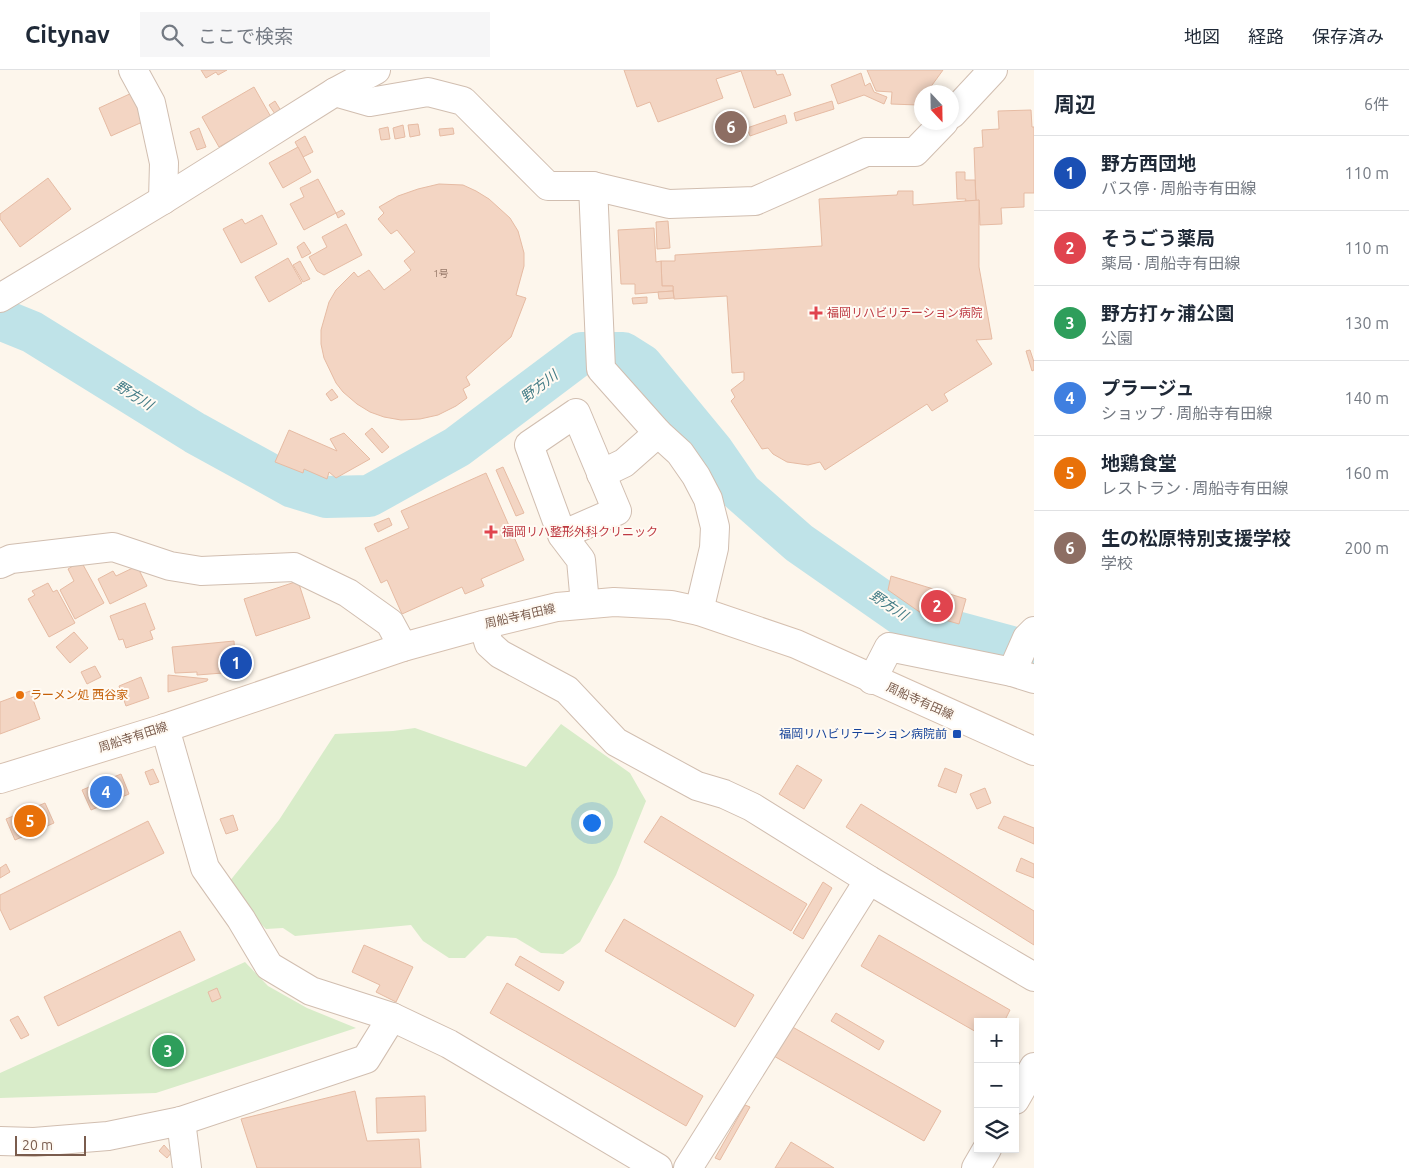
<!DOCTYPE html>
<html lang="ja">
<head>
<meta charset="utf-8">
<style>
	:root { --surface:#fff; --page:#f6f6f7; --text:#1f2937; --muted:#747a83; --line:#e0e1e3; --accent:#111827 }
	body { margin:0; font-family:Ubuntu,"Noto Sans JP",sans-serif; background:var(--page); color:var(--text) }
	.controls { position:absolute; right:15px; bottom:15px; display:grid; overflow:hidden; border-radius:0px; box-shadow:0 2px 8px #0003 }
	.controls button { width:45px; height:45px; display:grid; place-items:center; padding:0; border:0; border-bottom:1px solid var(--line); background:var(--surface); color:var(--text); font:25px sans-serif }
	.compass { position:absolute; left:914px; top:15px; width:45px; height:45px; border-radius:50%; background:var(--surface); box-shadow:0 2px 8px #0003; rotate:158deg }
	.scale { position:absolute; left:15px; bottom:12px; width:71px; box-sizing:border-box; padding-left:5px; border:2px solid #7a5c4d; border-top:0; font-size:14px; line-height:18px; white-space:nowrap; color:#7a5c4d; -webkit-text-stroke:4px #fffaf3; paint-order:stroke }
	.you { position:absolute; left:591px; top:752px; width:18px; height:18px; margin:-12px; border:4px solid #fff; border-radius:50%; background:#1a73e8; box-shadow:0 0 0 8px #1a73e833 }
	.badge { display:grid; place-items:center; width:32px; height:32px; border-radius:50%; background:var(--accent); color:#fff; font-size:16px; font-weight:700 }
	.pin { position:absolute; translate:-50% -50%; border:2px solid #fff; box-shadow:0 1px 5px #0006 }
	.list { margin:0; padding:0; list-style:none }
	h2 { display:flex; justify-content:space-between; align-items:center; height:65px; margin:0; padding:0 20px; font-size:21px }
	h2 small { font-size:16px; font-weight:400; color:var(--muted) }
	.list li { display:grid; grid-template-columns:32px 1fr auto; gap:15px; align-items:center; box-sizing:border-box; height:75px; padding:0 20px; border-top:1px solid var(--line) }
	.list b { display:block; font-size:19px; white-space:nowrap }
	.list p { margin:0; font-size:16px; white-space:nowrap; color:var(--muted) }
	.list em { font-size:16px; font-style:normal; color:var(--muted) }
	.icon { flex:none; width:28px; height:28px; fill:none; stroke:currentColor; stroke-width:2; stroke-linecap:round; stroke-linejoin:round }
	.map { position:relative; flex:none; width:1034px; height:1098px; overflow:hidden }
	header { display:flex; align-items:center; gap:30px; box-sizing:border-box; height:70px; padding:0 25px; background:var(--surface); border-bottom:1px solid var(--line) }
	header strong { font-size:24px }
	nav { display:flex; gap:28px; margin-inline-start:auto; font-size:18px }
	.search { width:350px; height:45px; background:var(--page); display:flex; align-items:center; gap:12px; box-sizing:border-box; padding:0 18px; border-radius:0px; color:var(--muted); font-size:19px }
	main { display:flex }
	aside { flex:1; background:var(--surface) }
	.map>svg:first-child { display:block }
	.green { fill:#d8ecc9 }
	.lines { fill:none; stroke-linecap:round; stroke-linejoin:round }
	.river { stroke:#bfe3e8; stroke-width:42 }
	.building { fill:#f3d5c3; stroke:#e6bba3 }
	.street-casing { stroke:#d1beb0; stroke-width:30 }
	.secondary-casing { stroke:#d6c0b0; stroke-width:30 }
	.street { stroke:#fff; stroke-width:28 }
	.secondary { stroke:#fff; stroke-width:28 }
	.health-dot { fill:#e0444e; stroke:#fffaf3; stroke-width:2 }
	.food-dot { fill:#e8710a; stroke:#fffaf3; stroke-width:2 }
	.transit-dot { fill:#1a4fb4; stroke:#fffaf3; stroke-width:2 }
	.labels { text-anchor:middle; stroke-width:4; stroke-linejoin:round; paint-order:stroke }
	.number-label { font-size:10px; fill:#987a6a }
	.health-label { font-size:12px; fill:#be3a42; stroke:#fffaf3; text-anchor:start }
	.street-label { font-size:12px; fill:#7a5c4d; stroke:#fffaf3 }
	.food-label { font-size:12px; fill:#c56008; stroke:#fffaf3; text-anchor:start }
	.transit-label { font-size:12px; fill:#164399; stroke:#fffaf3; text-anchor:end }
	.water-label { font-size:14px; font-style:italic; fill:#437c86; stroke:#fffaf3 }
</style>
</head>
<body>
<header>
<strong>Citynav</strong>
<div class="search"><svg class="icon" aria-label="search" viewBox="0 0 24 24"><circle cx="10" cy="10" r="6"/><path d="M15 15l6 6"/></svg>ここで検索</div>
<nav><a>地図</a><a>経路</a><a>保存済み</a></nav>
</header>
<main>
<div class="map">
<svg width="1034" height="1098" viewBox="0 0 1034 1098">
	<rect width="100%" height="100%" fill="#fdf6ec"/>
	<g class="green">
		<path d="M561,654L630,703L646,731L616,805L580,872L563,884L541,883L516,868L487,866L465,888H449L423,871L411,855L295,866L283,858L266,859L241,834L229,812L279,750L335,664L393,661L415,658L526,697Z"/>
		<path d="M245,892L268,916L307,938L356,958L156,1023L0,1028V1003Z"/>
	</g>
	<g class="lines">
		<path class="river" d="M0,249L32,262L195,363L293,417L326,427L369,426L457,377L582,283H623L642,295L712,380L741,422L799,473L908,549L1034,583"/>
	</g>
	<g class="building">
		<path d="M201,0H227L218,5L216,2L206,8Z"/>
		<path d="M624,0H775L777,5L783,4L791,25L754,38L741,1L716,9L723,28L658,52L650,32L637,37Z"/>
		<path d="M867,0H943L927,22H922V30L918,35L891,34L892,22L876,21Z"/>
		<path d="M861,3L865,16L870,13L874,22L887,27L884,34L864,25L838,34L831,15Z"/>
		<path d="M254,17L271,47L219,77L202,47Z"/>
		<path d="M134,22L147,50L111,66L99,38Z"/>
		<path d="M275,31L283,44L277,47L269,35Z"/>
		<path d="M832,31L834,39L796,51L794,43Z"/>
		<path d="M1031,40L1032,57H1034V123H1024V137L1001,138L1002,154L980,155L979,130L976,131L974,78L983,77L982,60L999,59L998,41Z"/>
		<path d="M785,45L787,53L750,66L747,58Z"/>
		<path d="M418,54L420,65L410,67L408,55Z"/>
		<path d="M403,55L405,67L395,69L393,58Z"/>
		<path d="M388,57L390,69L381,70L379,59Z"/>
		<path d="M199,58L206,77L197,80L190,62Z"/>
		<path d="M453,58L454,64L440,66L439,59Z"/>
		<path d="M305,66L313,82L303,87L295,72Z"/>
		<path d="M298,77L311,102L283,118L269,93Z"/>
		<path d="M956,102H965V110H975L976,131H965L966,129H957Z"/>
		<path d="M48,108L71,139L20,177L0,149V144Z"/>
		<path d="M318,109L336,143L304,160L290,134L304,127L300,118Z"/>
		<path d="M439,114L463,115L476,121L489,129L510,148L518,161L524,183V196L516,225L526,228L511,267L466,307L470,315L463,319L467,328L456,336L438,345L420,349L401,350L384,347L370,342L357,334L343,322L336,313L324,288L321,274V260L329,232L336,220L354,202L358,207L369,200L384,220L411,200L404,191L415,182L397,160L391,164L378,149L384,143L379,137L398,126L418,119Z"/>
		<path d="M898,121H913V135L979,130V197L992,269L976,270L992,294L944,324L948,331L932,341L927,334L825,400L820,392L808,395L787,392L773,384L768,378L762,379L731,331L735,327L731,320L744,310V302L732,303L727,226L674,229L673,216H662L661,191H675V185L822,176L819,129L897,125Z"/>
		<path d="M342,140L345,144L338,148L336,143Z"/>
		<path d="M262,145L277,174L241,193L223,159L242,149L245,154Z"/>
		<path d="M668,151L670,178L657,179L656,152Z"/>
		<path d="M346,154L362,185L324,205L317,201L309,187L327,177L322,167Z"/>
		<path d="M654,158L656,192L661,191L662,216H673V221L635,224V214H621L618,160Z"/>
		<path d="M304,172L311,183L302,188L297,177Z"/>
		<path d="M288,188L302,213L269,232L255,207Z"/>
		<path d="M300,191L310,209L303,212L293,195Z"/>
		<path d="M673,221L674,228L659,229L658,222Z"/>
		<path d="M647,227V233L633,234L632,228Z"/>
		<path d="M1030,280L1034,292V300L1032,301L1026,281Z"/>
		<path d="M332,319L338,327L331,331L326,324Z"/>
		<path d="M372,358L389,377L382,383L365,364Z"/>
		<path d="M289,360L337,381L330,369L344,363L370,389L336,408L329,402L327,409L304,399L303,403L275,392Z"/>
		<path d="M503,397L524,443L516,446L496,400Z"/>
		<path d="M486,403L524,490L481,509L484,516L465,524L462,517L402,544L387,510L381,513L365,478L409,458L401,441Z"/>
		<path d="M389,448L392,455L378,462L374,454Z"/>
		<path d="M81,491L104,533L75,549L60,520L74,511L68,499Z"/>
		<path d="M137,496L147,516L110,534L98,509L113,501L116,506Z"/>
		<path d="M891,506L966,529L959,554L921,543L888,520Z"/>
		<path d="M298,511L310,548L256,566L244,529Z"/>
		<path d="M48,513L53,522L57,520L75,553L49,567L28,529L35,525L32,521Z"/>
		<path d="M145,533L155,559L150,561L153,569L126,578L123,569L119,570L110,546Z"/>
		<path d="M74,562L88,578L70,593L56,577Z"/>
		<path d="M234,571L236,602L197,605V602L175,603L172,577Z"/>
		<path d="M95,596L101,607L87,614L81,602Z"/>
		<path d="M168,605L208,609L207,611L168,622Z"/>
		<path d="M141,607L149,628L126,636L119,616Z"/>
		<path d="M30,621L40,649L0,664V632Z"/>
		<path d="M797,695L822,710L804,739L779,724Z"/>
		<path d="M945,698L962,705L956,723L938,716Z"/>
		<path d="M153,699L159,712L150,715L145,702Z"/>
		<path d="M121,704L129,724L91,740L82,720Z"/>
		<path d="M985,718L991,733L977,739L970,724Z"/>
		<path d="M45,733L54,753L15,770L6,749Z"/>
		<path d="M861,734L1034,841V875L846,757Z"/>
		<path d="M233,745L238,760L226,764L220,749Z"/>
		<path d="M661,746L807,834L791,861L644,772Z"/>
		<path d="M1004,746L1034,758V774L998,758Z"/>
		<path d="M148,751L164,783L10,860L0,839V825Z"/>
		<path d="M1021,788L1034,794V808L1016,801Z"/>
		<path d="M6,794L10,802L0,808V798Z"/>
		<path d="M823,812L832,818L803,869L793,863Z"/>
		<path d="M624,849L754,925L735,957L605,881Z"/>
		<path d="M180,861L195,890L58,956L44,927Z"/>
		<path d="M879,865L1010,940L1004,952H978V963L861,896Z"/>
		<path d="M364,875L413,897L396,932L376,922L380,915L352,902Z"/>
		<path d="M520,886L564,912L559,921L515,895Z"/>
		<path d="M507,913L703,1026L686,1056L490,943Z"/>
		<path d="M217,918L221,928L212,932L208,922Z"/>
		<path d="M836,943L884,971L879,980L831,951Z"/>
		<path d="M18,946L29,965L21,969L10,950Z"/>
		<path d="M789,955L941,1041L924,1071L772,985Z"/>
		<path d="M355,1021L367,1071L419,1069L421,1098H257L241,1049Z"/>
		<path d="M425,1026L426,1061L377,1063L376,1028Z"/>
		<path d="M745,1035L750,1037L720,1090L715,1088Z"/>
		<path d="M791,1072L834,1098H775Z"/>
		<path d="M164,1075L171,1083L167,1088L159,1081Z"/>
	</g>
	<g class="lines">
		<g class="street-casing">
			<g id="street">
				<path d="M133,0L151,33L164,93L163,130"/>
				<path d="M335,22L370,32L428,22L463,31L548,116H593L669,134L755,131L866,82H915L944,52"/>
				<path d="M952,44L993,0"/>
				<path d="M593,116L601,299L658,363L680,383L696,406L708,429L715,457L714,478L699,541"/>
				<path d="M0,228L163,130L335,22L376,0"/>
				<path d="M601,404L624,393L658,363"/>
				<path d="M562,465L617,441L576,343L529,375L562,465L581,490L585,534"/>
				<path d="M0,494L11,489L113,477L170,496L201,501L294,497L348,523L390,553L403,577"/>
				<path d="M483,555L489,574L500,584L567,620L616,672L697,716L724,724L752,737L869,810L1034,907"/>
				<path d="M1012,602L1027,568L1034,561"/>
				<path d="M872,610L889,577L1012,602L1034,609"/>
				<path d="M165,658L205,798L241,849L269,896L311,921L392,947L449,974L658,1098"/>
				<path d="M1015,1030L1034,997"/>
				<path d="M181,1051L187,1098"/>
				<path d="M0,1071L34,1072L108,1066L181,1051L366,989L392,947"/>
				<path d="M688,1098L869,810"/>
				<path d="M976,1098L987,1079"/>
			</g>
		</g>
		<g class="secondary-casing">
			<path id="secondary" d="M0,709L165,658L403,577L483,555L557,537L614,532L671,535L699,541L796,574L1034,681"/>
		</g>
		<use href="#street" class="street"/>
		<use href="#secondary" class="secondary"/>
	</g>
	<g class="health-dot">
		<path d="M813.5 235.5h5v5h5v5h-5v5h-5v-5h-5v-5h5z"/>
		<path d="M488.5 454.5h5v5h5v5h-5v5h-5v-5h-5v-5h5z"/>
	</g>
	<circle class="food-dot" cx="20" cy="625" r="5"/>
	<rect class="transit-dot" x="952" y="659" width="10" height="10" rx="2.5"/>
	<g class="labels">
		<g class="number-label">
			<text x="441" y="207">1号</text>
		</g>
		<g class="health-label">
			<text x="827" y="247">福岡リハビリテーション病院</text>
			<text x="502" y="466">福岡リハ整形外科クリニック</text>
		</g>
		<g class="street-label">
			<text transform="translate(520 546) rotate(-13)" y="4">周船寺有田線</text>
			<text transform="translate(920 631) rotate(24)" y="4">周船寺有田線</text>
			<text transform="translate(133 667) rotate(-18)" y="4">周船寺有田線</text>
		</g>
		<g class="food-label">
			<text x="30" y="629">ラーメン処 西谷家</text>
		</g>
		<g class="transit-label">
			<text x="947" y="668">福岡リハビリテーション病院前</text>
		</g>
		<g class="water-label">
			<text transform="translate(539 316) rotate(-37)" y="5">野方川</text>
			<text transform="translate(134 325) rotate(32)" y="5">野方川</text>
			<text transform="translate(889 535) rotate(34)" y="5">野方川</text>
		</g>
	</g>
</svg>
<div class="controls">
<button>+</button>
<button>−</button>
<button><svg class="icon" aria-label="layers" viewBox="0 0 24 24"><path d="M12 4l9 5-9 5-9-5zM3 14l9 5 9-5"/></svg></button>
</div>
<svg class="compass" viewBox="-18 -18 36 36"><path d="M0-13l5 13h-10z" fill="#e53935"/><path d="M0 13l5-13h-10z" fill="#747a83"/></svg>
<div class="scale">20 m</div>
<div class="you"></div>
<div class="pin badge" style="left:236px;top:593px;background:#1a4fb4">1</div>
<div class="pin badge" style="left:937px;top:536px;background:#e0444e">2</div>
<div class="pin badge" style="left:168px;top:981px;background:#2e9e5b">3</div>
<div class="pin badge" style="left:106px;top:722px;background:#3f7fe0">4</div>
<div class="pin badge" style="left:30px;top:751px;background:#e8710a">5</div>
<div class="pin badge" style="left:731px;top:57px;background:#8d6e63">6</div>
</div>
<aside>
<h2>周辺<small>6件</small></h2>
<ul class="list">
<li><span class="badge" style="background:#1a4fb4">1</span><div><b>野方西団地</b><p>バス停 · 周船寺有田線</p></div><em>110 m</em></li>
<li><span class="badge" style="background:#e0444e">2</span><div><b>そうごう薬局</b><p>薬局 · 周船寺有田線</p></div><em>110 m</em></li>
<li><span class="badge" style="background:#2e9e5b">3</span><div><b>野方打ヶ浦公園</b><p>公園</p></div><em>130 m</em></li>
<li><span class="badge" style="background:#3f7fe0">4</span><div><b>プラージュ</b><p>ショップ · 周船寺有田線</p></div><em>140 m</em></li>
<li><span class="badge" style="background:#e8710a">5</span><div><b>地鶏食堂</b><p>レストラン · 周船寺有田線</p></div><em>160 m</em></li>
<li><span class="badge" style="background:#8d6e63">6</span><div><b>生の松原特別支援学校</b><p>学校</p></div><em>200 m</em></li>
</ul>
</aside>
</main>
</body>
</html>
